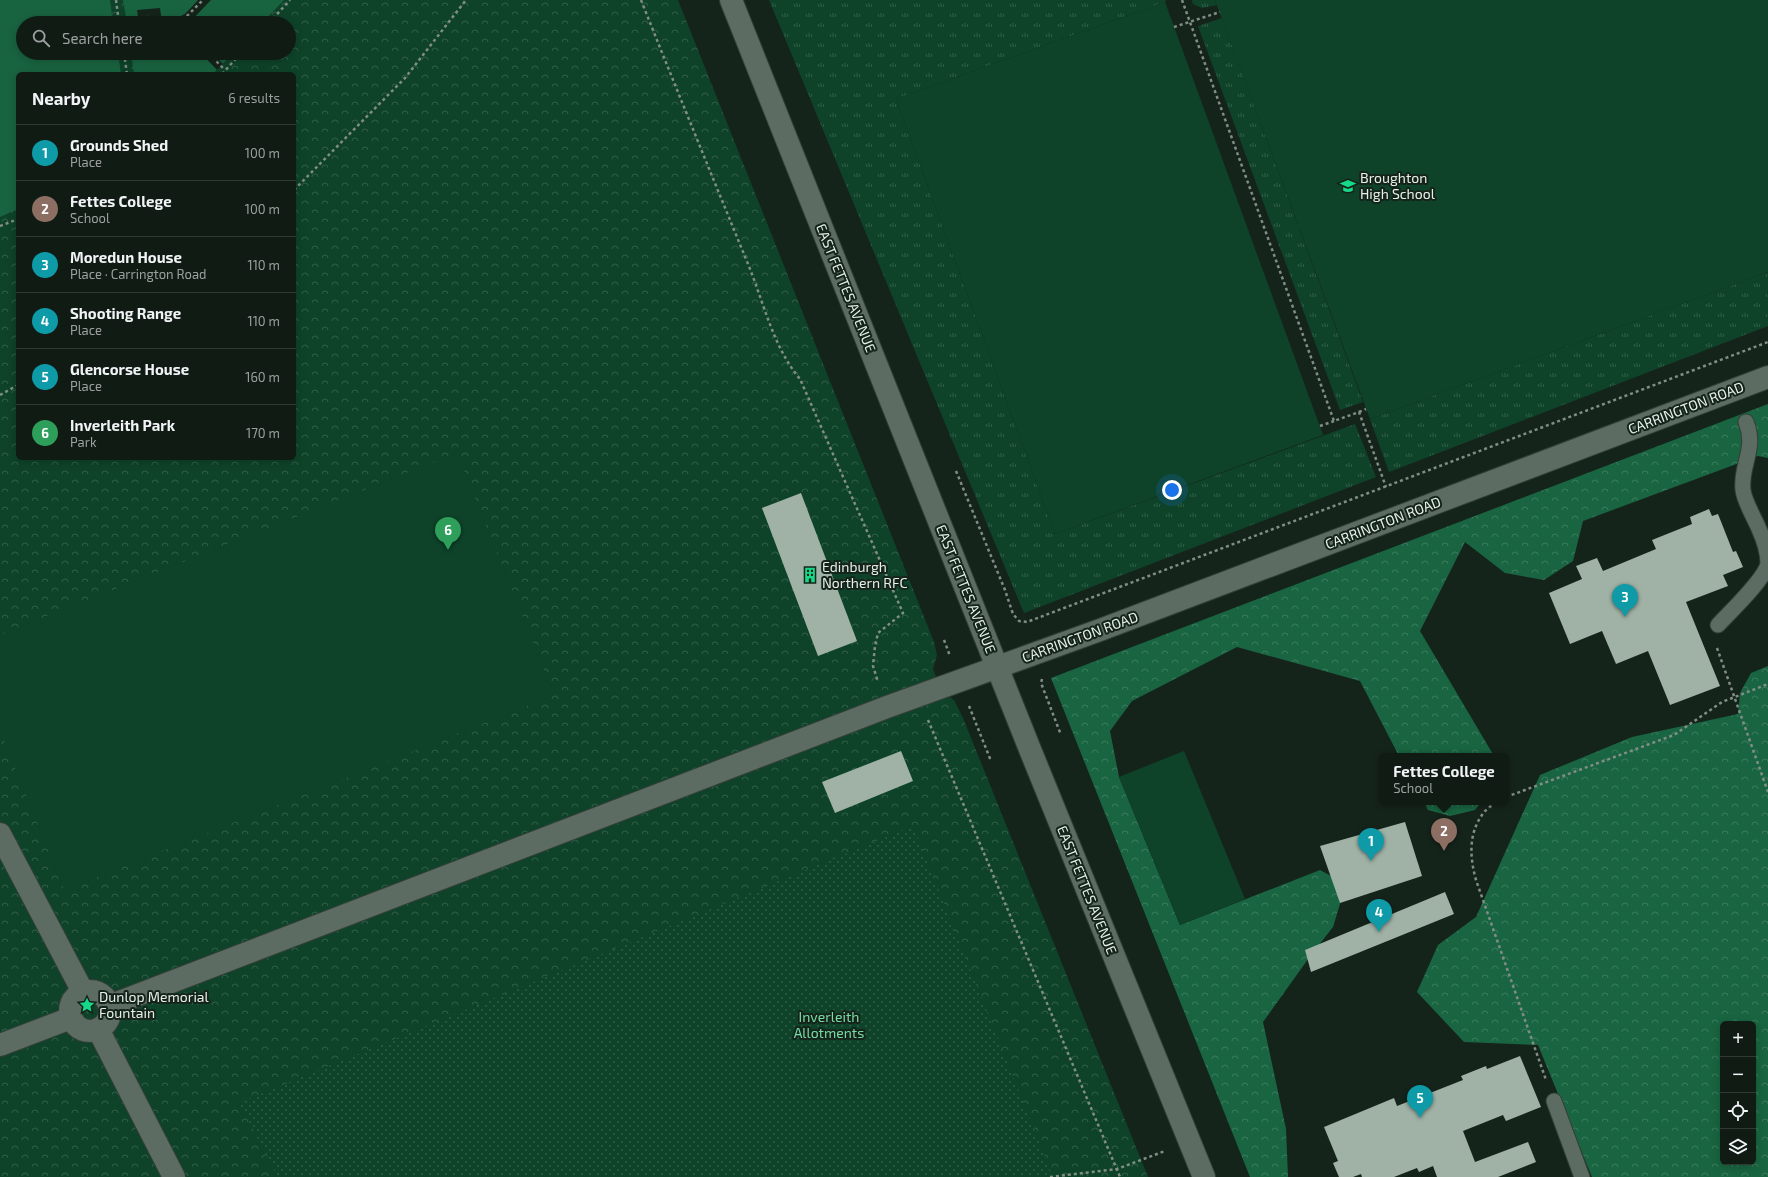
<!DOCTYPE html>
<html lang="en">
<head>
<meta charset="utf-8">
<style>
	:root { --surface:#101b14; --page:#1e2822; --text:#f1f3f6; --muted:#9ca1a0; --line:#303934; --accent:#15d989 }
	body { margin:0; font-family:"Exo 2",sans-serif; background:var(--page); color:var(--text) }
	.controls { position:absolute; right:12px; bottom:12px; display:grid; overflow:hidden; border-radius:6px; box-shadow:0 2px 10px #0003 }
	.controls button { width:36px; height:36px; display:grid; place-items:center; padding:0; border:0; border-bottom:1px solid var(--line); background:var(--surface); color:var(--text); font:20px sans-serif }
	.you { position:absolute; left:1172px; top:490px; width:14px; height:14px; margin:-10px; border:3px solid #fff; border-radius:50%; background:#1a73e8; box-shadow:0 0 0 6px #1a73e833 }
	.badge { display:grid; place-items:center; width:26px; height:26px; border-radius:50%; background:var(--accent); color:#fff; font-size:13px; font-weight:700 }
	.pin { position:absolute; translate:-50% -33px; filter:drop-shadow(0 1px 2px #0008) }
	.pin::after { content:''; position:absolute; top:21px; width:14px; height:12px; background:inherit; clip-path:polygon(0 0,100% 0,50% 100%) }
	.popup { position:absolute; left:1379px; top:753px; width:130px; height:52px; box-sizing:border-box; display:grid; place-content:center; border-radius:6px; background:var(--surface); filter:drop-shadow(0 1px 3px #0005); font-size:13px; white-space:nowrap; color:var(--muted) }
	.popup b { font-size:15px; color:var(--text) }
	.popup::after { content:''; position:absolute; left:50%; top:100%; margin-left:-8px; border:8px solid transparent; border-top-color:var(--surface) }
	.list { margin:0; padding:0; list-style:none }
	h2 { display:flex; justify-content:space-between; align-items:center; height:52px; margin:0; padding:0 16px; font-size:17px }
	h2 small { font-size:13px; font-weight:400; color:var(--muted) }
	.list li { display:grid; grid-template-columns:26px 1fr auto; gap:12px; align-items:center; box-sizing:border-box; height:56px; padding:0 16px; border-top:1px solid var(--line) }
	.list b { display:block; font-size:15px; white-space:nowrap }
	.list p { margin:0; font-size:13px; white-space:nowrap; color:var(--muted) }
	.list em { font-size:13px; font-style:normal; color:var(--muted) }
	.icon { flex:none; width:22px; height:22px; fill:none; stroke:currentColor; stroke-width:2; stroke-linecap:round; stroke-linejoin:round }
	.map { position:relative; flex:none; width:1768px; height:1177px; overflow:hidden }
	.search { position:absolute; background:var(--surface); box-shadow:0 2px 10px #0003; left:16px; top:16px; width:280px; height:44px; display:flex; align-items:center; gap:10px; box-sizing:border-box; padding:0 14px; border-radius:22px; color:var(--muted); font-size:15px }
	.panel { position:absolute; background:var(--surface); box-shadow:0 2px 10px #0003; left:16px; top:72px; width:280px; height:388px; border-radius:6px }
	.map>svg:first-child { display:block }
	.grass { fill:url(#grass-tufts) }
	.forest { fill:url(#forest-crowns); fill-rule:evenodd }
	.park { fill:url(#park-crowns); fill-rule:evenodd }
	.garden { fill:url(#garden-dots) }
	.pitch { fill:#0e4329 }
	.water { fill:#196440 }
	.pier { fill:#15241b }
	.building { fill:#a0b2a6 }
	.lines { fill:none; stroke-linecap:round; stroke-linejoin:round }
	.lane-casing { stroke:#343f38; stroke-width:17 }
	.street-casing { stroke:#343f38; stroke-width:24 }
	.secondary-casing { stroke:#343f38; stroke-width:24 }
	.path { stroke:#818d85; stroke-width:2.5; stroke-dasharray:3 3; stroke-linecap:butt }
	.lane { stroke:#5c6c62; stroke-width:15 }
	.street { stroke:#5c6c62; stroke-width:22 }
	.secondary { stroke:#5c6c62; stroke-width:22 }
	.labels { text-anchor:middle; stroke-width:4; stroke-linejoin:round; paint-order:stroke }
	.poi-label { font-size:14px; fill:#e6f0e9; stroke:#15241b; text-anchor:start }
	.street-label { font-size:14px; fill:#e6f0e9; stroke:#15241b }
	.park-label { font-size:14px; fill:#77dca4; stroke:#15241b }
</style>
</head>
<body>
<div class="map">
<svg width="1768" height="1177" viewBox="0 0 1768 1177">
	<defs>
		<pattern id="grass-tufts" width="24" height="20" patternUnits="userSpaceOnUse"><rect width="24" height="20" fill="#0e4329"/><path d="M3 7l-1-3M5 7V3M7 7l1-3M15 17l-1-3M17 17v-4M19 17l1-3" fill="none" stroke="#315e48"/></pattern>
		<pattern id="forest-crowns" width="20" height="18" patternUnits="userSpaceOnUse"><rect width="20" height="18" fill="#196541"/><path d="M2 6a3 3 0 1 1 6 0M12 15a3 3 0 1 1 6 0" fill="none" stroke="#3a7b5c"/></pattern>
		<pattern id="park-crowns" width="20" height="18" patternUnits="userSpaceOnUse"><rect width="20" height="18" fill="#0e4329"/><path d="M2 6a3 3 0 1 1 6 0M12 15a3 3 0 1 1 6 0" fill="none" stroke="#315e48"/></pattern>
		<pattern id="garden-dots" width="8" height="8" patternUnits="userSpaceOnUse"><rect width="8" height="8" fill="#0e4329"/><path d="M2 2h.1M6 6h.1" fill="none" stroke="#315e48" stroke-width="1.8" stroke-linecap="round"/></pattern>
	</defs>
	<rect width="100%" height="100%" fill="#15241b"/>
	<g class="grass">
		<path d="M769,0H1166L1165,2L896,99L1055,534L1355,424L1376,477L1024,613Z"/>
		<path d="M1192,0H1215L1217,5L1202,8L1193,4Z"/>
		<path d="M1222,18L1363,402L1340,410L1198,26Z"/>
		<path d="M1768,272V326L1389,472L1370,419Z"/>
	</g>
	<g class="forest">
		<path d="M1768,404V458L1758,456L1583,521L1573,561L1544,580L1505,573L1465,542L1420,631L1494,756H1399L1360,681L1237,647L1132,701L1110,731L1119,777L1180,925L1320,870L1346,884L1333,927L1311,955L1263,1022L1286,1129L1288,1177H1250L1051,678Z"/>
		<path d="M1768,666V1177H1592L1538,1045L1464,1042L1417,992L1438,945L1476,917L1540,775L1632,737L1738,714L1740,693L1751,673ZM1723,1024H1753V1162H1723Z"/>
		<path d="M1424,802H1481L1475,810L1450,816L1428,810Z"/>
	</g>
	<path class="park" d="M0,0H678L934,642L937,655L933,669L940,688L946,695L954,700L963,718L1148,1177H0ZM23,23H289V53H23ZM18,74H294V458H18Z"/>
	<path class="garden" d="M913,826L1053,1177H278L239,1103Z"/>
	<g class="pitch">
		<path d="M1215,0H1768V272L1370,419Z"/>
		<path d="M1165,2L1323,435L1055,534L896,99Z"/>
		<path d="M457,453L554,695L64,890L0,730V635Z"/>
		<path d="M1184,751L1245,899L1180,925L1119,777Z"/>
	</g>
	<g class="water">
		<path d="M0,0H110L113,23H23V53H118L121,74H18V209L0,217Z"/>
		<path d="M123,0H284L262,23H127Z"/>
		<path d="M131,53H233L213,74H134Z"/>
	</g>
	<g class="pier">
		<path d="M198,0H211L189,23H166L185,14Z"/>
		<path d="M160,8L162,23H139L137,10Z"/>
		<path d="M201,53H212L223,64L217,70Z"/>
	</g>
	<g class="building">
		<path d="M801,493L857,641L818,656L762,508Z"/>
		<path d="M1709,509L1712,516L1718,514L1733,552L1736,551L1743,567L1723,575L1728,586L1686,602L1720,686L1670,705L1648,651L1616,664L1602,631L1570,644L1549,593L1582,579L1576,566L1597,558L1603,571L1656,549L1652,540L1692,524L1690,517Z"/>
		<path d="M901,751L913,781L835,813L822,782Z"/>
		<path d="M1405,822L1422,876L1340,903L1320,846Z"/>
		<path d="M1445,892L1454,914L1311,972L1305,950Z"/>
		<path d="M1520,1056L1541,1107L1506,1121L1503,1115L1463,1131L1475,1162L1528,1142L1536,1162L1498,1177H1437L1433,1166L1419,1172L1417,1168L1394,1177H1362L1361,1174L1353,1177H1339L1333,1163L1338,1161L1324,1127L1394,1098L1397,1106L1463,1080L1461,1076L1486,1066L1487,1069Z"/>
	</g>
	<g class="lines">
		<g class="lane-casing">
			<g id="lane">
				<path d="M1718,625C1730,612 1764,580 1768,564C1768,552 1764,540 1759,529C1755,519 1744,501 1743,490C1740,465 1757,449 1746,422"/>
				<path d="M1554,1101L1582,1177"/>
			</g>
		</g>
		<g class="street-casing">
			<g id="street">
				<path d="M0,834L83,992"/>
				<circle cx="90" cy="1011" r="20"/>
				<path d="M109,1006L887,707L1100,630L1768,377"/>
				<path d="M98,1029L174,1177"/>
				<path d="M0,1045L71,1018"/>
			</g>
		</g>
		<g class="secondary-casing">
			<path id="secondary" d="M731,0L1029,747L1204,1177"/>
		</g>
		<g class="path">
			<path d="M116,0L119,23"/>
			<path d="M641,0C676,88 712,176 748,264C764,303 773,347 800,379L903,613L878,633L875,646L873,666L878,682"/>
			<path d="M1182,0L1334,421L1359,412L1386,487"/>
			<path d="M147,16L148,23"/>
			<path d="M177,23L184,19L203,0"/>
			<path d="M269,23L290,0"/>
			<path d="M1174,27L1220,12"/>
			<path d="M124,53L127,74"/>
			<path d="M208,53L225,70"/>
			<path d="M222,74L241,53"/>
			<path d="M294,190L405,78L466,0"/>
			<path d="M0,226L18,219"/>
			<path d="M0,395L18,385"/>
			<path d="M1359,412L1366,409"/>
			<path d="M1320,426L1334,421"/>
			<path d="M956,471L1005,590L1013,614L1019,621L1027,622L1768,342"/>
			<path d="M944,640L950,656"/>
			<path d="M1717,648L1768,792"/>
			<path d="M1042,679L1041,683L1061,735"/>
			<path d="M969,706L991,761"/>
			<path d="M928,720L1120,1177"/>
			<path d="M1506,797L1674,735L1722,702L1768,684"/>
			<path d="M1496,802C1491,806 1485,810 1482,815C1468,835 1470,858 1476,880L1546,1080"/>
			<path d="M1050,1177L1117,1169L1165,1151"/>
		</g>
		<use href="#lane" class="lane"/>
		<use href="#street" class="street"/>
		<use href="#secondary" class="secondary"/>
	</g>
	<defs>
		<g id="school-bare" transform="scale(1.2)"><path d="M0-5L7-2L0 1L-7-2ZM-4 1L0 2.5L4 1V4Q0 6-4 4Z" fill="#15d989" stroke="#15241b" stroke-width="2.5" paint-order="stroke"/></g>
		<g id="building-bare" transform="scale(1.2)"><path d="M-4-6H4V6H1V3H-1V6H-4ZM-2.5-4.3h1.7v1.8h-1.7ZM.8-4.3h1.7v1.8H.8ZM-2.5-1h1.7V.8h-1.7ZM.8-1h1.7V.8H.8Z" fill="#15d989" stroke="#15241b" stroke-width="2.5" paint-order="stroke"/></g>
		<g id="sight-bare" transform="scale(1.2)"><path d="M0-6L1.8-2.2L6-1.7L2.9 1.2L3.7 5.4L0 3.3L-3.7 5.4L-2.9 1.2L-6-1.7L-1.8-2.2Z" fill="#15d989" stroke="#15241b" stroke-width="2.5" paint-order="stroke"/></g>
	</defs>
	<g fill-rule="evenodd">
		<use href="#school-bare" x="1348" y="186"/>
		<use href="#building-bare" x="810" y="575"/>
		<use href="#sight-bare" x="87" y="1005"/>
	</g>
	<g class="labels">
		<g class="poi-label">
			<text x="1360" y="183">Broughton<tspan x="1360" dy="16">High School</tspan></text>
			<text x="822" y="572">Edinburgh<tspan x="822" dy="16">Northern RFC</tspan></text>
			<text x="99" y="1002">Dunlop Memorial<tspan x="99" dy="16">Fountain</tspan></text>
		</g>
		<g class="street-label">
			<text transform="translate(846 288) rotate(68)" y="5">EAST FETTES AVENUE</text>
			<text transform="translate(1686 408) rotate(-21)" y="5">CARRINGTON ROAD</text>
			<text transform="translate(1383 523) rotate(-21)" y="5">CARRINGTON ROAD</text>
			<text transform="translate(966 589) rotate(68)" y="5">EAST FETTES AVENUE</text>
			<text transform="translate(1080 637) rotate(-20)" y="5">CARRINGTON ROAD</text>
			<text transform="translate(1087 890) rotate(68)" y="5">EAST FETTES AVENUE</text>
		</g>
		<g class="park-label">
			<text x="829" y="1022">Inverleith<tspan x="829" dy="16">Allotments</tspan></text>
		</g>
	</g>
</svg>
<div class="controls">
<button>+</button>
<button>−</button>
<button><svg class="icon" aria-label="locate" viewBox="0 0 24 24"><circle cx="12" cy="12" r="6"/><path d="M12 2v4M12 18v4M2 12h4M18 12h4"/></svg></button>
<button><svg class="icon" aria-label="layers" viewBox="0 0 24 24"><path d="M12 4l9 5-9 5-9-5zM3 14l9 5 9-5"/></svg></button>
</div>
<div class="you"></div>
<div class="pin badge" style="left:1371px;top:861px;background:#0f9aa8">1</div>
<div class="pin badge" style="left:1444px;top:851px;background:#8d6e63">2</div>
<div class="popup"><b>Fettes College</b>School</div>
<div class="pin badge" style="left:1625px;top:617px;background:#0f9aa8">3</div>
<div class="pin badge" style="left:1379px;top:932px;background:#0f9aa8">4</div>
<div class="pin badge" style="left:1420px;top:1118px;background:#0f9aa8">5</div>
<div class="pin badge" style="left:448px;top:550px;background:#2e9e5b">6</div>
<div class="search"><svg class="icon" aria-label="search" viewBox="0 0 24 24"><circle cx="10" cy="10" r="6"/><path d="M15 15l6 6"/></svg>Search here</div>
<section class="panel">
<h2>Nearby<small>6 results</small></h2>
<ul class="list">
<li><span class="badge" style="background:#0f9aa8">1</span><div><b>Grounds Shed</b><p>Place</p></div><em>100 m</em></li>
<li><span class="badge" style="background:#8d6e63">2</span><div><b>Fettes College</b><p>School</p></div><em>100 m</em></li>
<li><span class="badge" style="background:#0f9aa8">3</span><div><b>Moredun House</b><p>Place · Carrington Road</p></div><em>110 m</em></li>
<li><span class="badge" style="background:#0f9aa8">4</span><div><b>Shooting Range</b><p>Place</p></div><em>110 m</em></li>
<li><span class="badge" style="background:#0f9aa8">5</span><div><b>Glencorse House</b><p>Place</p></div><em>160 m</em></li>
<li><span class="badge" style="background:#2e9e5b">6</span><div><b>Inverleith Park</b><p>Park</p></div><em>170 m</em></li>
</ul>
</section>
</div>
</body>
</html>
